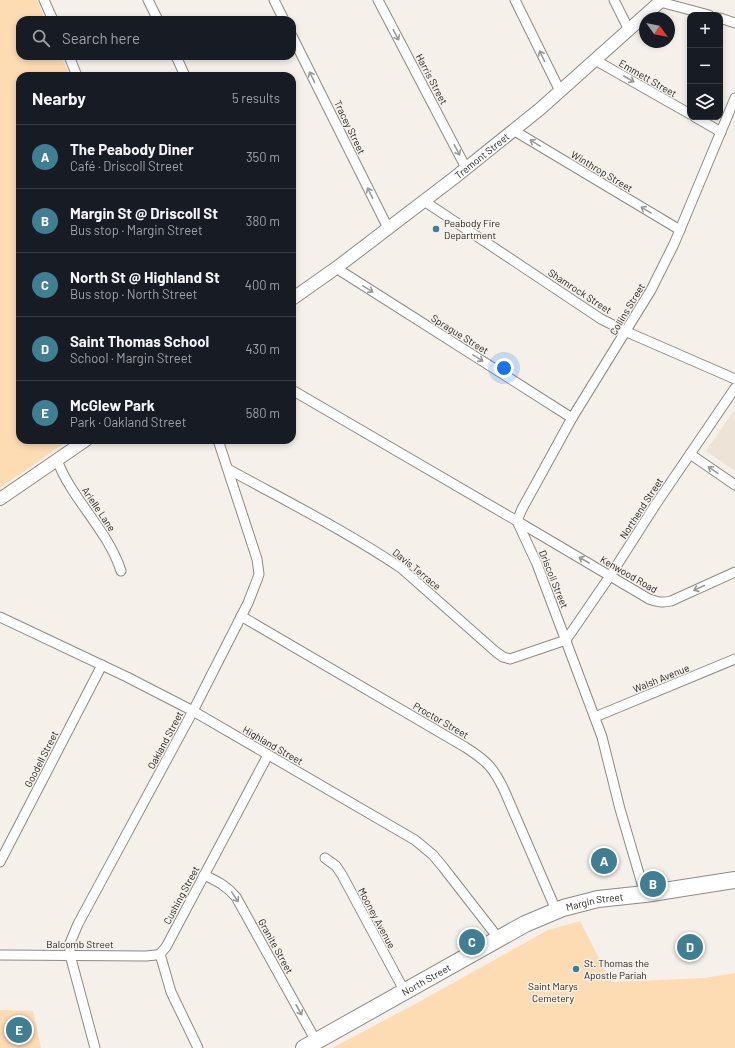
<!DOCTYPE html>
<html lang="en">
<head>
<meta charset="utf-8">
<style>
	:root { --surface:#171b24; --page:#20242c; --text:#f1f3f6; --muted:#9ea1a6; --line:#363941; --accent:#407f93 }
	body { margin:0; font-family:Barlow,sans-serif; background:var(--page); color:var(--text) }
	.controls { position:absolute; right:12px; top:12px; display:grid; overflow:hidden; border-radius:8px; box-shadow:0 2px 6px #0003 }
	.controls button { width:36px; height:36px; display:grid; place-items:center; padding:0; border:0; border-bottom:1px solid var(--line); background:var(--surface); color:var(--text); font:20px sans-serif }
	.compass { position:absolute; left:639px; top:12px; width:36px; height:36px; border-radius:50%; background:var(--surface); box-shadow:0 2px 6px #0003; rotate:123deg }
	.you { position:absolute; left:504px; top:368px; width:14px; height:14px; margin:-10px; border:3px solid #fff; border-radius:50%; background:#1a73e8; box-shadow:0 0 0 6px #1a73e833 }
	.badge { display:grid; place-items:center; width:26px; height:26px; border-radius:50%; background:var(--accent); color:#fff; font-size:13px; font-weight:700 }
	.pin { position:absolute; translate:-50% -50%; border:2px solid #fff; box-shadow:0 1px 4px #0006 }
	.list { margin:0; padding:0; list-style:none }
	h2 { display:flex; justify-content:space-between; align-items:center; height:52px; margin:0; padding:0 16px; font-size:17px }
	h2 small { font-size:13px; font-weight:400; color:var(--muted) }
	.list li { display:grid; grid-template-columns:26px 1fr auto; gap:12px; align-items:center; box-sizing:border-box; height:64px; padding:0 16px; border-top:1px solid var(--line) }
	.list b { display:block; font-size:15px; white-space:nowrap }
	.list p { margin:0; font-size:13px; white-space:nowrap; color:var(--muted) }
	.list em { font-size:13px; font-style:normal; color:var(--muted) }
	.icon { flex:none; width:22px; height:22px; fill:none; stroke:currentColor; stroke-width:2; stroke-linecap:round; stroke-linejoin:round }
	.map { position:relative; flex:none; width:735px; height:1048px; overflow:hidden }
	.search { position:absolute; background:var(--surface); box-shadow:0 2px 6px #0003; left:16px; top:16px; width:280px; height:44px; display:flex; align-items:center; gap:10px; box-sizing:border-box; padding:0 14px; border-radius:12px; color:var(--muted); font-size:15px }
	.panel { position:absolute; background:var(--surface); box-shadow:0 2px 6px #0003; left:16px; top:72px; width:280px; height:372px; border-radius:12px }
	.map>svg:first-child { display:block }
	.built { fill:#eee3d7 }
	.green { fill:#fddcb4 }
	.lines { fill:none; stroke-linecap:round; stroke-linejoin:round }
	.street-casing { stroke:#8f8a84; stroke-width:11 }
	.secondary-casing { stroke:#8f8a84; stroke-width:14 }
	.highway-casing { stroke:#8f8a84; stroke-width:18 }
	.street { stroke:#fff; stroke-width:9 }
	.secondary { stroke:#fff; stroke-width:12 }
	.highway { stroke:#fff; stroke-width:16 }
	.oneway { stroke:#9a9998 }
	.poi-dot { fill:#407f93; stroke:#f5f0ea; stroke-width:1.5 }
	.labels { text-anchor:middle; stroke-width:3; stroke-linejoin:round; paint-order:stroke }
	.street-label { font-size:10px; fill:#1f1d1b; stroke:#f5f0ea }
	.poi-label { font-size:10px; fill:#1f1d1b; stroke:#f5f0ea; text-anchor:start }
	.park-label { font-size:10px; fill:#3a2404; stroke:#f5f0ea }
</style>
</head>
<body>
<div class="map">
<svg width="735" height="1048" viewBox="0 0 735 1048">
	<rect width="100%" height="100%" fill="#f5f0ea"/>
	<path class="built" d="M735,409V471L706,451Z"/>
	<g class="green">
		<path d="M0,0H37L45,20H20V56H61L70,76H20V440H69L0,488Z"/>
		<path d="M580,921L611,982L704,978L735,973V1048H332L417,1003L548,930Z"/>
		<path d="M0,1010L33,1011L41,1048H0Z"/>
	</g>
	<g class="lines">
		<g class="street-casing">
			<g id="street">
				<path d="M44,0L53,20"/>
				<path d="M148,0L158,20"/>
				<path d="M274,0L284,20"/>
				<path d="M378,0L466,168"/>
				<path d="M515,0L560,91"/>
				<path d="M614,0L629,30"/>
				<path d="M660,2L709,15"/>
				<path d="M720,18L735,23"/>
				<path d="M292,36L388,228"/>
				<path d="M69,56L77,76"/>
				<path d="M176,56L185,76"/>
				<path d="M595,60L690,114"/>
				<path d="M735,98L674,244L651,290L572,418L522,509L517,521L649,599C657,602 662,603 671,601L735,572"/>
				<path d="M695,117L721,132"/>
				<path d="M513,130L680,230"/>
				<path d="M424,201L601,319L627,332L735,379"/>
				<path d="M336,268L572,418"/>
				<path d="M292,390L517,521L537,564L602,737L620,809L645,894"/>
				<path d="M690,454L735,485"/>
				<path d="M57,460C72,500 108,530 121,571"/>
				<path d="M228,469C286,501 346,531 401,568L496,652L503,657L510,659L566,640L610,576L656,504L735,388"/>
				<path d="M241,616L465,747C487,761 494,768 505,792L556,910"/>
				<path d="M0,617L127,677L193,711L415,840L433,855L443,867L499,939"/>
				<path d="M595,717L735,659"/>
				<path d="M325,858L336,866L342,875L405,992"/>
				<path d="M0,862L102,665"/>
				<path d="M204,875C217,881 227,886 236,897L316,1041"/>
				<path d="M0,955L146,956L156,955L160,954"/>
				<path d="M95,1048L70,955V943L78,924L193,711L248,603L257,580L259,574L257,559L218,440"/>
				<path d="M198,1048L171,992L160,954L166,947L268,755"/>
			</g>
		</g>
		<g class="secondary-casing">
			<g id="secondary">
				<path id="s1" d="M292,299L336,268L454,178L540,109L662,0"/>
				<path d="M0,499L86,440"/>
			</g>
		</g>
		<g class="highway-casing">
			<g id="highway">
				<path id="s2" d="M304,1048L525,924L563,908L598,899L645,894L735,880"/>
			</g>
		</g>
		<use href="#street" class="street"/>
		<use href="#secondary" class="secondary"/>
		<use href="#highway" class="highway"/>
	</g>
	<defs><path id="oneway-shaft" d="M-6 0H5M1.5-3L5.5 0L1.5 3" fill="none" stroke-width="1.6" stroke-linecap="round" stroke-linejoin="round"/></defs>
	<g class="oneway">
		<use href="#oneway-shaft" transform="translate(396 35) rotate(62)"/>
		<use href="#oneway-shaft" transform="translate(542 56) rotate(-116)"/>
		<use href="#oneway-shaft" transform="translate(312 77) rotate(-116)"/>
		<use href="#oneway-shaft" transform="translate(629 79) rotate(30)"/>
		<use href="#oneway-shaft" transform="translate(535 143) rotate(-149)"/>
		<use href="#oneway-shaft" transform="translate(457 150) rotate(62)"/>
		<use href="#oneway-shaft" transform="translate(370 193) rotate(-116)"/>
		<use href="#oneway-shaft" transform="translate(646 210) rotate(-149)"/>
		<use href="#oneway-shaft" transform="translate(368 289) rotate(32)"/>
		<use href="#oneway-shaft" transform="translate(478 358) rotate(32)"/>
		<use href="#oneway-shaft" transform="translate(713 470) rotate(-145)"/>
		<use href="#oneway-shaft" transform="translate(584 560) rotate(-150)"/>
		<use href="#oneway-shaft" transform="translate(699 588) rotate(156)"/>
		<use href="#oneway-shaft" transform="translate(235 897) rotate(56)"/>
		<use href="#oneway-shaft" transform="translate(299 1010) rotate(61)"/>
	</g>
	<g class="poi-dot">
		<circle cx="436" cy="229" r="4"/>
		<circle cx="576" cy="969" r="4"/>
	</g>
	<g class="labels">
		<g class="street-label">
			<text transform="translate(648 78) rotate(30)" y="4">Emmett Street</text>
			<text transform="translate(432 79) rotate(62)" y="4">Harris Street</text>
			<text transform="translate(350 127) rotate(64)" y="4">Tracey Street</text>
			<text dy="4" stroke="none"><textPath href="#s1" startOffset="238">Tremont Street</textPath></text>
			<text transform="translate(602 171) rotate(31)" y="4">Winthrop Street</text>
			<text transform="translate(580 291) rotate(33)" y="4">Shamrock Street</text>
			<text transform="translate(627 309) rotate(-59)" y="4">Collins Street</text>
			<text transform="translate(460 334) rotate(32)" y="4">Sprague Street</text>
			<text transform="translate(641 508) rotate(-57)" y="4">Northend Street</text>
			<text transform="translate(99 509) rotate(56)" y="4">Arielle Lane</text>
			<text transform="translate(417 569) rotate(39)" y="4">Davis Terrace</text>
			<text transform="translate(629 574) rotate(30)" y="4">Kenwood Road</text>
			<text transform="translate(554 579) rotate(68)" y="4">Driscoll Street</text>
			<text transform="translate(661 678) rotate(-22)" y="4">Walsh Avenue</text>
			<text transform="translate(441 720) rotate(30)" y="4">Proctor Street</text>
			<text transform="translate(165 740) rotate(-62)" y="4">Oakland Street</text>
			<text transform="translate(273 745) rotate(30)" y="4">Highland Street</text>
			<text transform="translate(41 759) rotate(-63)" y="4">Goodell Street</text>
			<text transform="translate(181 895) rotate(-62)" y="4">Cushing Street</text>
			<text dy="4" stroke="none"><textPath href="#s2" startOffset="327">Margin Street</textPath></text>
			<text transform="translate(377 918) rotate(62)" y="4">Mooney Avenue</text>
			<text x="80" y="948">Balcomb Street</text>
			<text transform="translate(276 946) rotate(61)" y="4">Granite Street</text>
			<text dy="4" stroke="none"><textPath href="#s2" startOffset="140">North Street</textPath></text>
		</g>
		<g class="poi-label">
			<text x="444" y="227">Peabody Fire<tspan x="444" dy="12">Department</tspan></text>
			<text x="584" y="967">St. Thomas the<tspan x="584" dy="12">Apostle Pariah</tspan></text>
		</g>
		<g class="park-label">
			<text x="553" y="990">Saint Marys<tspan x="553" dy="12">Cemetery</tspan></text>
		</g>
	</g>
</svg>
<div class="controls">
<button>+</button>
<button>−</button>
<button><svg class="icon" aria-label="layers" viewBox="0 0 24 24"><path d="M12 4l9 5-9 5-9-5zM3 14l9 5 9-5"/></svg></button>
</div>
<svg class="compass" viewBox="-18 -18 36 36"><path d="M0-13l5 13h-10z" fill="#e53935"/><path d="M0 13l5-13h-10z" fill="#9ea1a6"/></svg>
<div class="you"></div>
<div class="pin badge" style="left:604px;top:861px">A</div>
<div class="pin badge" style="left:653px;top:884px">B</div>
<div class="pin badge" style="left:472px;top:942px">C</div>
<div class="pin badge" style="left:690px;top:947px">D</div>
<div class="pin badge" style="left:19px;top:1030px">E</div>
<div class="search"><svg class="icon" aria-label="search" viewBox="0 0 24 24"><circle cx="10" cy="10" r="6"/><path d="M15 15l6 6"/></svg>Search here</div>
<section class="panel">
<h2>Nearby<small>5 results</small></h2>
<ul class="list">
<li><span class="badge">A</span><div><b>The Peabody Diner</b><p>Café · Driscoll Street</p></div><em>350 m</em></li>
<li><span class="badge">B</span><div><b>Margin St @ Driscoll St</b><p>Bus stop · Margin Street</p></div><em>380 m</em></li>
<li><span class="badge">C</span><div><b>North St @ Highland St</b><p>Bus stop · North Street</p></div><em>400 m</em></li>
<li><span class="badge">D</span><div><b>Saint Thomas School</b><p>School · Margin Street</p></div><em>430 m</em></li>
<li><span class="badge">E</span><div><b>McGlew Park</b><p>Park · Oakland Street</p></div><em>580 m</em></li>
</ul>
</section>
</div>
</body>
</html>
